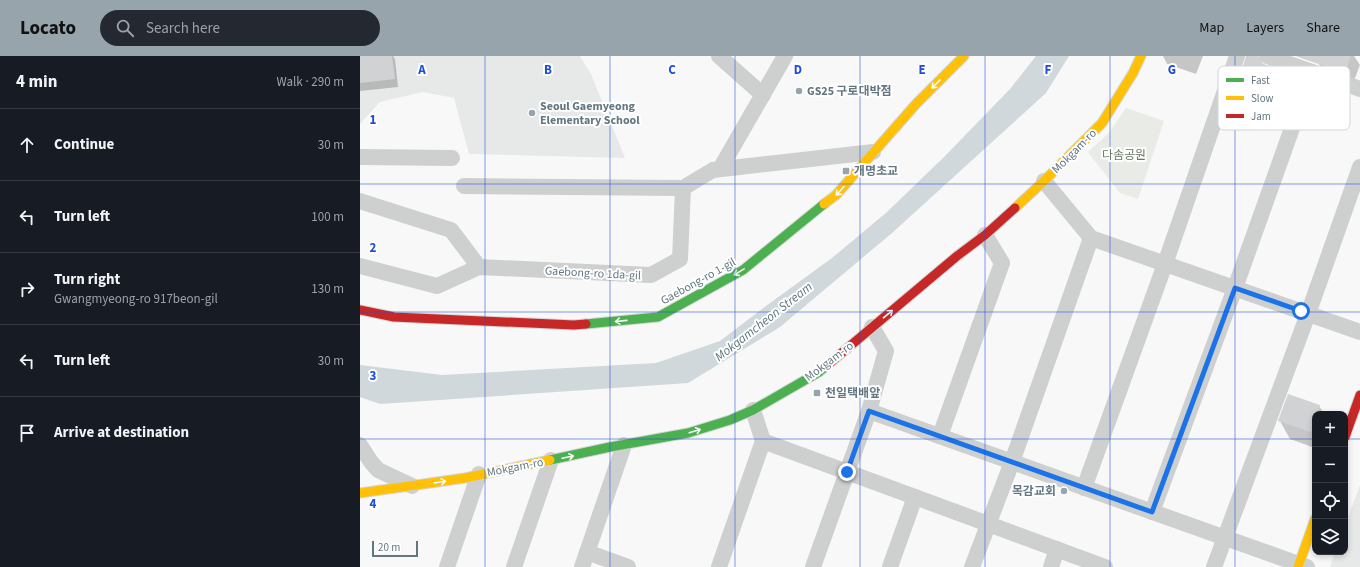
<!DOCTYPE html>
<html lang="en">
<head>
<meta charset="utf-8">
<style>
	:root { --surface:#171b24; --page:#242831; --text:#f1f3f6; --muted:#9ea1a6; --line:#363941; --accent:#97a4ab }
	body { margin:0; font-family:"Source Sans 3","Noto Sans KR",sans-serif; background:var(--page); color:var(--text) }
	.controls { position:absolute; right:12px; bottom:12px; display:grid; overflow:hidden; border-radius:8px; box-shadow:0 2px 6px #0003 }
	.controls button { width:36px; height:36px; display:grid; place-items:center; padding:0; border:0; border-bottom:1px solid var(--line); background:var(--surface); color:var(--text); font:20px sans-serif }
	.scale { position:absolute; left:12px; bottom:10px; width:46px; box-sizing:border-box; padding-left:4px; border:2px solid #637782; border-top:0; font-size:11px; line-height:14px; white-space:nowrap; color:#637782; -webkit-text-stroke:3px #fff; paint-order:stroke }
	.stop { position:absolute; width:12px; height:12px; margin:-9px; border:3px solid #1a73e8; border-radius:50%; background:#fff }
	.stop.end { background:#1a73e8; border-color:#fff; box-shadow:0 1px 4px #0008 }
	.list { margin:0; padding:0; list-style:none }
	h2 { display:flex; justify-content:space-between; align-items:center; height:52px; margin:0; padding:0 16px; font-size:17px }
	h2 small { font-size:13px; font-weight:400; color:var(--muted) }
	.list li { display:grid; grid-template-columns:26px 1fr auto; gap:12px; align-items:center; box-sizing:border-box; height:72px; padding:0 16px; border-top:1px solid var(--line) }
	.list b { display:block; font-size:15px; white-space:nowrap }
	.list p { margin:0; font-size:13px; white-space:nowrap; color:var(--muted) }
	.list em { font-size:13px; font-style:normal; color:var(--muted) }
	.icon { flex:none; width:22px; height:22px; fill:none; stroke:currentColor; stroke-width:2; stroke-linecap:round; stroke-linejoin:round }
	.map { position:relative; flex:none; width:1000px; height:511px; overflow:hidden }
	header { display:flex; align-items:center; gap:24px; box-sizing:border-box; height:56px; padding:0 20px; background:var(--accent); color:#111 }
	header strong { font-size:19px }
	nav { display:flex; gap:22px; margin-inline-start:auto; font-size:14px }
	.search { width:280px; height:36px; background:var(--page); display:flex; align-items:center; gap:10px; box-sizing:border-box; padding:0 14px; border-radius:22px; color:var(--muted); font-size:15px }
	main { display:flex }
	aside { flex:1; background:var(--surface) }
	.map>svg:first-child { display:block }
	.built { fill:#e7e9e8 }
	.green { fill:#e8ebe6 }
	.water { fill:#d0d8db }
	.shadow { fill:#0003 }
	.building { fill:#d0d2d3 }
	.lines { fill:none; stroke-linecap:round; stroke-linejoin:round }
	.fast-casing { stroke:#d4d5d6; stroke-width:11 }
	.slow-casing { stroke:#d4d5d6; stroke-width:11 }
	.jam-casing { stroke:#d4d5d6; stroke-width:11 }
	.street { stroke:#ced0d0; stroke-width:16 }
	.fast { stroke:#4caf50; stroke-width:9 }
	.slow { stroke:#ffc107; stroke-width:9 }
	.jam { stroke:#c62828; stroke-width:9 }
	.oneway { stroke:#f6fbf6 }
	.route { stroke:#1a73e8; stroke-width:5 }
	.grid { fill:none; stroke:#1d4ed8; stroke-width:1; stroke-opacity:0.55 }
	.poi-dot { fill:#97a4ab; stroke:#fff; stroke-width:1.5 }
	.labels { text-anchor:middle; stroke-width:4; stroke-linejoin:round; paint-order:stroke }
	.poi-label { font-size:12px; font-weight:bold; fill:#637782; stroke:#fff; text-anchor:start }
	.street-label { font-size:12px; fill:#637782; stroke:#fff }
	.park-label { font-size:12px; fill:#687a62; stroke:#fff }
	.water-label { font-size:13px; font-style:italic; fill:#5e767c; stroke:#fff }
	.key { fill:#fff; stroke:#d0d6da; stroke-width:1 }
	.key-label { font-size:11px; fill:#637782 }
	.grid-label { font-size:13px; text-anchor:middle; font-weight:bold; fill:#1d4ed8; stroke:#fff; stroke-width:4; stroke-linejoin:round; paint-order:stroke }
</style>
</head>
<body>
<header>
<strong>Locato</strong>
<div class="search"><svg class="icon" aria-label="search" viewBox="0 0 24 24"><circle cx="10" cy="10" r="6"/><path d="M15 15l6 6"/></svg>Search here</div>
<nav><a>Map</a><a>Layers</a><a>Share</a></nav>
</header>
<main>
<aside>
<h2>4 min<small>Walk · 290 m</small></h2>
<ul class="list">
<li><svg class="icon" aria-label="ahead" viewBox="0 0 24 24"><path d="M12 20V5M6 11l6-6 6 6"/></svg><div><b>Continue</b></div><em>30 m</em></li>
<li><svg class="icon" aria-label="left" viewBox="0 0 24 24"><path d="M17 20v-9H6M10 6l-5 5 5 5"/></svg><div><b>Turn left</b></div><em>100 m</em></li>
<li><svg class="icon" aria-label="right" viewBox="0 0 24 24"><path d="M7 20v-9h11M14 6l5 5-5 5"/></svg><div><b>Turn right</b><p>Gwangmyeong-ro 917beon-gil</p></div><em>130 m</em></li>
<li><svg class="icon" aria-label="left" viewBox="0 0 24 24"><path d="M17 20v-9H6M10 6l-5 5 5 5"/></svg><div><b>Turn left</b></div><em>30 m</em></li>
<li><svg class="icon" aria-label="arrive" viewBox="0 0 24 24"><path d="M6 21V4h12l-3 4 3 4H6"/></svg><div><b>Arrive at destination</b></div></li>
</ul>
</aside>
<div class="map">
<svg width="1000" height="511" viewBox="0 0 1000 511">
	<rect width="100%" height="100%" fill="#f8f8f8"/>
	<g class="built">
		<path d="M0,0H220L231,18L265,102L109,98L94,42L63,36L20,46L0,68Z"/>
		<path d="M1000,429V511H970L975,496H985V470Z"/>
	</g>
	<path class="green" d="M766,52L804,65L778,143L760,137L728,96L749,77Z"/>
	<path class="water" d="M676,0H709L686,37L532,177L420,271L328,327L20,348L0,341V309L82,319L296,307L360,285L406,250L472,202L527,156L584,101L650,33Z"/>
	<g class="shadow">
		<path d="M0,0H33L35,3L38,31L0,35Z"/>
		<path d="M803,0H843L836,18L807,8Z"/>
		<path d="M887,0H898L903,9L909,12L917,25L911,41L889,33L881,19Z"/>
		<path d="M936,0H994L1000,9L992,30L966,21L959,8Z"/>
		<path d="M959,350L964,358H955V392L930,383L920,365Z"/>
	</g>
	<g class="building">
		<path d="M0,0H32L35,23L0,27Z"/>
		<path d="M886,0H898L900,6L910,11L904,28L880,20Z"/>
		<path d="M937,0H991L985,17Z"/>
		<path d="M928,338L960,349L957,358H955V364L951,376L918,365Z"/>
	</g>
	<g class="lines">
		<g class="fast-casing">
			<g id="fast">
				<path d="M226,268L298,261L383,214L464,148"/>
				<path d="M190,404L250,391L328,377L370,364L393,354L459,316L465,311"/>
			</g>
		</g>
		<g class="slow-casing">
			<g id="slow">
				<path d="M464,148L476,139L556,48L604,0"/>
				<path d="M655,152L684,125L742,67L773,17L781,0"/>
				<path d="M0,437L105,422L190,404"/>
				<path d="M938,511L955,463"/>
			</g>
		</g>
		<g class="jam-casing">
			<g id="jam">
				<path d="M0,254L34,261L214,269L226,268"/>
				<path d="M465,311L597,200L625,179L655,152"/>
				<path d="M985,381L1000,339"/>
			</g>
		</g>
		<g class="street">
			<path d="M359,0L403,39"/>
			<path d="M907,0L1000,33"/>
			<path d="M0,101L92,102"/>
			<path d="M360,113L425,0"/>
			<path d="M684,125L731,182L1000,276"/>
			<path d="M104,130L323,132L353,114L513,96"/>
			<path d="M0,145L91,174L119,211"/>
			<path d="M0,210L77,230L119,211L291,219L320,203L323,132"/>
			<path d="M509,355L947,511"/>
			<path d="M580,380L642,207L625,179"/>
			<path d="M403,385L745,511"/>
			<path d="M0,389L11,406L18,414L52,430"/>
			<path d="M724,432L805,208L877,0"/>
			<path d="M792,456L875,232L952,16"/>
			<path d="M227,496L268,511"/>
			<path d="M87,511L119,418"/>
			<path d="M154,511L191,404"/>
			<path d="M222,511L264,389"/>
			<path d="M359,511L403,385L393,354"/>
			<path d="M453,511L509,355L526,295L512,271"/>
			<path d="M530,511L555,441"/>
			<path d="M612,511L652,406L731,182"/>
			<path d="M691,511L697,493"/>
			<path d="M854,511L948,258L1000,111"/>
		</g>
		<use href="#fast" class="fast"/>
		<use href="#slow" class="slow"/>
		<use href="#jam" class="jam"/>
	</g>
	<defs><path id="oneway-shaft" d="M-6 0H5M1.5-3L5.5 0L1.5 3" fill="none" stroke-width="1.6" stroke-linecap="round" stroke-linejoin="round"/></defs>
	<g class="oneway">
		<use href="#oneway-shaft" transform="translate(576 28) rotate(135)"/>
		<use href="#oneway-shaft" transform="translate(480 135) rotate(132)"/>
		<use href="#oneway-shaft" transform="translate(379 216) rotate(149)"/>
		<use href="#oneway-shaft" transform="translate(528 258) rotate(-40)"/>
		<use href="#oneway-shaft" transform="translate(261 265) rotate(174)"/>
		<use href="#oneway-shaft" transform="translate(335 375) rotate(-17)"/>
		<use href="#oneway-shaft" transform="translate(208 401) rotate(-12)"/>
		<use href="#oneway-shaft" transform="translate(80 426) rotate(-9)"/>
	</g>
	<g class="lines">
		<path class="route" d="M487,416L509,355L792,456L875,232L941,255"/>
	</g>
	<path class="grid" d="M125,0V511M250,0V511M375,0V511M500,0V511M625,0V511M750,0V511M875,0V511M0,128H1000M0,256H1000M0,383H955M985,383H1000"/>
	<g class="poi-dot">
		<circle cx="439" cy="35" r="4"/>
		<circle cx="172" cy="57" r="4"/>
		<rect x="482" y="111" width="8" height="8" rx="2"/>
		<rect x="453" y="333" width="8" height="8" rx="2"/>
		<circle cx="704" cy="435" r="4"/>
	</g>
	<g class="labels">
		<g class="poi-label">
			<text x="447" y="39">GS25 구로대박점</text>
			<text x="180" y="54">Seoul Gaemyeong<tspan x="180" dy="14">Elementary School</tspan></text>
			<text x="494" y="119">개명초교</text>
			<text x="465" y="341">천일택배앞</text>
			<text x="696" y="439" text-anchor="end">목감교회</text>
		</g>
		<g class="street-label">
			<text transform="translate(714 95) rotate(-45)" y="4">Mokgam-ro</text>
			<text transform="translate(233 217) rotate(3)" y="4">Gaebong-ro 1da-gil</text>
			<text transform="translate(338 225) rotate(-29)" y="4">Gaebong-ro 1-gil</text>
			<text transform="translate(469 305) rotate(-37)" y="4">Mokgam-ro</text>
			<text transform="translate(155 411) rotate(-11)" y="4">Mokgam-ro</text>
		</g>
		<g class="park-label">
			<text x="764" y="103">다솜공원</text>
		</g>
		<g class="water-label">
			<text transform="translate(403 265) rotate(-38)" y="5">Mokgamcheon Stream</text>
		</g>
	</g>
	<rect x="858" y="10" width="132" height="64" rx="6" class="key"/>
	<rect x="866" y="22" width="18" height="4" fill="#4caf50"/>
	<rect x="866" y="40" width="18" height="4" fill="#ffc107"/>
	<rect x="866" y="58" width="18" height="4" fill="#c62828"/>
	<g class="key-label">
		<text x="891" y="28">Fast</text>
		<text x="891" y="46">Slow</text>
		<text x="891" y="64">Jam</text>
	</g>
	<g class="grid-label">
		<text x="62" y="18">A</text>
		<text x="188" y="18">B</text>
		<text x="312" y="18">C</text>
		<text x="438" y="18">D</text>
		<text x="562" y="18">E</text>
		<text x="688" y="18">F</text>
		<text x="812" y="18">G</text>
		<text x="13" y="68">1</text>
		<text x="13" y="196">2</text>
		<text x="13" y="324">3</text>
		<text x="13" y="452">4</text>
	</g>
</svg>
<div class="controls">
<button>+</button>
<button>−</button>
<button><svg class="icon" aria-label="locate" viewBox="0 0 24 24"><circle cx="12" cy="12" r="6"/><path d="M12 2v4M12 18v4M2 12h4M18 12h4"/></svg></button>
<button><svg class="icon" aria-label="layers" viewBox="0 0 24 24"><path d="M12 4l9 5-9 5-9-5zM3 14l9 5 9-5"/></svg></button>
</div>
<div class="scale">20 m</div>
<div class="stop" style="left:941px;top:255px"></div>
<div class="stop end" style="left:487px;top:416px"></div>
</div>
</main>
</body>
</html>
